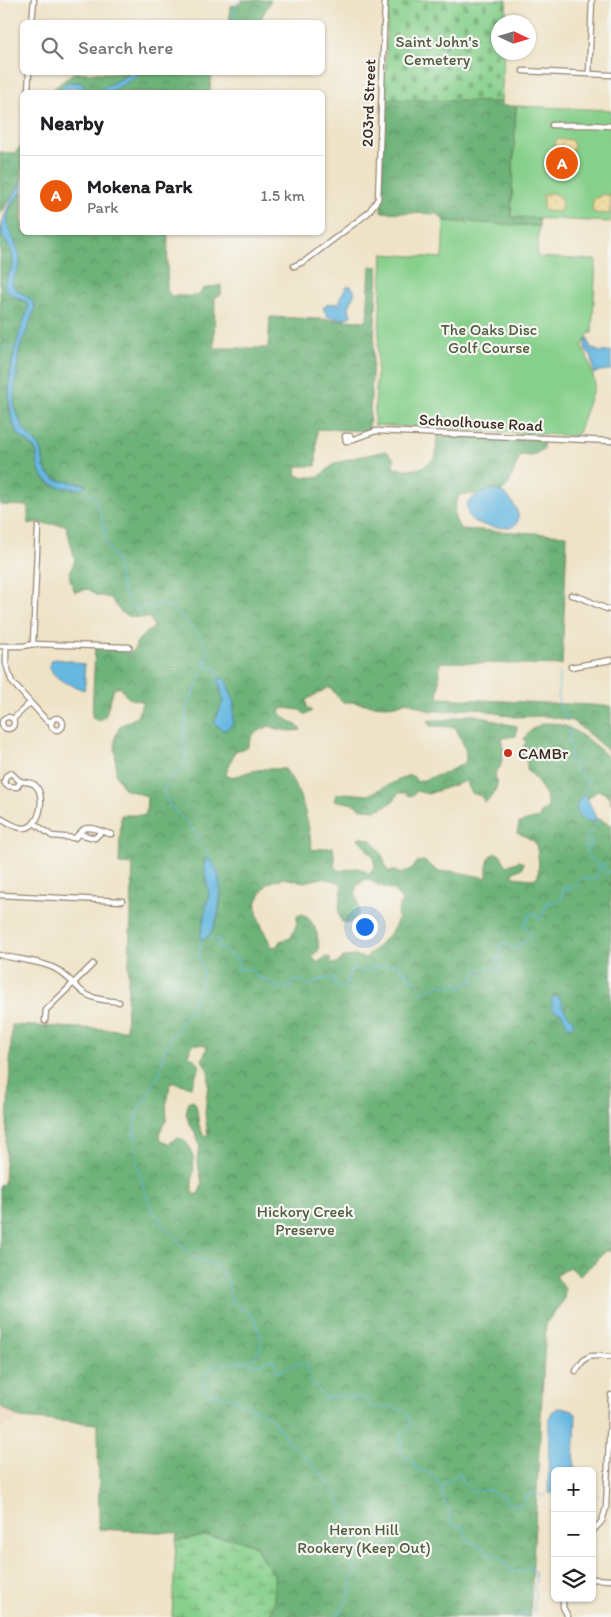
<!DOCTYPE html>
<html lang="en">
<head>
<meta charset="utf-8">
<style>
	:root { --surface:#fff; --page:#f2f2f2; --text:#202124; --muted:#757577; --line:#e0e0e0; --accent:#ea580c }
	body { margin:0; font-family:Itim,sans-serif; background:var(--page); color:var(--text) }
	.controls { position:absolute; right:15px; bottom:15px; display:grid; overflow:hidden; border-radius:8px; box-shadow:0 1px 4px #0004 }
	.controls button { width:45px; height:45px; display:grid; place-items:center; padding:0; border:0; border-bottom:1px solid var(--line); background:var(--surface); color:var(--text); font:25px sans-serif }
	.compass { position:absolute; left:491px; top:15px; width:45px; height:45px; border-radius:50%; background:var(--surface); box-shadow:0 1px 4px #0004; rotate:94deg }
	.you { position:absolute; left:364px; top:926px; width:18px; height:18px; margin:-12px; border:4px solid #fff; border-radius:50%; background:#1a73e8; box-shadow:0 0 0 8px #1a73e833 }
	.badge { display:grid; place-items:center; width:32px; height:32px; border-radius:50%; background:var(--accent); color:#fff; font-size:16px; font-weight:700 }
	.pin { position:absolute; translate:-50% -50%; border:2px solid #fff; box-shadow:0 1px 5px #0006 }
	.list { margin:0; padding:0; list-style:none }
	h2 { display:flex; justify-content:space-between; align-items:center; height:65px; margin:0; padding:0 20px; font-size:21px }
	h2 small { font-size:16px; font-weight:400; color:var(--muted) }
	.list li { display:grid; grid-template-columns:32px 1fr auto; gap:15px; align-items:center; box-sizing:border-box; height:80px; padding:0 20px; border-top:1px solid var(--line) }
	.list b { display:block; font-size:19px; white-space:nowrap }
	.list p { margin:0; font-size:16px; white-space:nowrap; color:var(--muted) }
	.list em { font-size:16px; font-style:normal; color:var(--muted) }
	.icon { flex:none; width:28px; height:28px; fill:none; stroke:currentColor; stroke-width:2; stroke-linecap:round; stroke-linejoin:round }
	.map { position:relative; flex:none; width:611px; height:1617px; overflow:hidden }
	.search { position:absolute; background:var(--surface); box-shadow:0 1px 4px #0004; left:20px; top:20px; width:305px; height:55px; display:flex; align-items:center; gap:12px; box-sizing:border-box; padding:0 18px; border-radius:8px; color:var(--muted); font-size:19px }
	.panel { position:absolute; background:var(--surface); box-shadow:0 1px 4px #0004; left:20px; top:90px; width:305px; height:145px; border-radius:8px }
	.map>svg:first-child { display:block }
	.built { fill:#eed7bb }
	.green { fill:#87d08c; stroke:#617d55 }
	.forest { fill:url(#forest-crowns); stroke:#546e4b; fill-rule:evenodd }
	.wetland { fill:url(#wetland-marsh); stroke:#617d55 }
	.sand { fill:url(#sand-dots); stroke:#94825e }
	.cemetery { fill:url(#cemetery-stones); stroke:#617d55 }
	.water { fill:#66b8e1; stroke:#507180 }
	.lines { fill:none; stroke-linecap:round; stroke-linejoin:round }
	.stream { stroke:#66b8e1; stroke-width:1 }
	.minor-casing { stroke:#958672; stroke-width:7 }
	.minor { stroke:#fff; stroke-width:4.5 }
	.poi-dot { fill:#c8321e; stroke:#f6f6f2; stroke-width:2 }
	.labels { text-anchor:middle; stroke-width:4.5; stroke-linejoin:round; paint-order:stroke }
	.park-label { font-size:16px; fill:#525c3f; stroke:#f6f6f2 }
	.street-label { font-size:16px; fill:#3b2a1e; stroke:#f6f6f2 }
	.poi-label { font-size:16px; fill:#3b2a1e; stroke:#f6f6f2; text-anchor:start }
</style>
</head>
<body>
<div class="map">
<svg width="611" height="1617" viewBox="0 0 611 1617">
	<defs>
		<pattern id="forest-crowns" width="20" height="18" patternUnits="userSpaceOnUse" patternTransform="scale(1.25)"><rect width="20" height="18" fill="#6db278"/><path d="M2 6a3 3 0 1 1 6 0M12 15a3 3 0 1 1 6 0" fill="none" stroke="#5b9162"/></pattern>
		<pattern id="wetland-marsh" width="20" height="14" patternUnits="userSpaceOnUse" patternTransform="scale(1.25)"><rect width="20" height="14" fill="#87d08c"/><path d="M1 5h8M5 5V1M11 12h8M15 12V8" fill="none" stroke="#70a972"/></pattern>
		<pattern id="sand-dots" width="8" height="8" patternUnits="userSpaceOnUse" patternTransform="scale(1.25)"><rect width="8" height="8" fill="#eeda9e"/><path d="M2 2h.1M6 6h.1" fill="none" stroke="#cdbb88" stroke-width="1.8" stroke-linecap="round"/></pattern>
		<pattern id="cemetery-stones" width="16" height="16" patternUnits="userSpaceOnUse" patternTransform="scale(1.25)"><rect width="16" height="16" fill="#87d08c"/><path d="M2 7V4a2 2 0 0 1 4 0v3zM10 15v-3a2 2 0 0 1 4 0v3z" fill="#70a972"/></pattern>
	</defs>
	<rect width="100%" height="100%" fill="#f6f6f2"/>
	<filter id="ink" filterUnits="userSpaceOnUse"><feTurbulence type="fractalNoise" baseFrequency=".02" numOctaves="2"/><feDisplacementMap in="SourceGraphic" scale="10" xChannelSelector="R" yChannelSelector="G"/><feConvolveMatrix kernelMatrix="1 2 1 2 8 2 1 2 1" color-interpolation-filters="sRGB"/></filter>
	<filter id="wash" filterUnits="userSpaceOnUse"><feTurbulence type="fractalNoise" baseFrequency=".0096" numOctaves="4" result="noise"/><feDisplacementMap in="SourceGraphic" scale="20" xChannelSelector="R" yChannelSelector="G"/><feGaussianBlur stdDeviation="1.12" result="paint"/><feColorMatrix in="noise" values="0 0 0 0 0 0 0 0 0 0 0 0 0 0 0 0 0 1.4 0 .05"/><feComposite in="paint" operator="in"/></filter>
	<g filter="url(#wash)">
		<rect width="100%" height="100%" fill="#efe3c7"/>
		<path class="built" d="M0,1406L20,1418L3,1428H0Z"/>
		<g class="green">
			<path d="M516,106L611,110V222L511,217Z"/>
			<path d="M444,221L539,226L537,257L596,260L592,333L588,334L582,347L589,361L595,384L577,436L374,425L383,254L442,258Z"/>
		</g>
		<g class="forest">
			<path d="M242,0H271L259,22H230V6L239,5Z"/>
			<path d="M73,73H132L95,92H90C81,82 82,82 68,82L56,92H52L53,89Z"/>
			<path d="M142,73H216L211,77L210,92H110Z"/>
			<path d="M384,99L501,102V106H516L511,217L539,218V226L444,221L438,214L381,212Z"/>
			<path d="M22,144V180L0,215V152L15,153Z"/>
			<path d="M22,192V232L168,233L167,291L172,296H198L203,289L221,285V295L215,297L214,348H268L270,317L367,321L370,266L378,267L369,431L317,429L316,466H297L296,474L301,477H319L334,464L352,458L386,451L394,458L393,468C414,470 420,472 436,457L437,435L543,440L544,449L532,456L520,455L509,484L501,491C492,489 489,493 481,494C474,495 467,493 460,495C453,507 452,518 461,529L567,535L562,665L440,662L438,698L611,706V753L573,721L545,716L514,717L476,708L448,711H430L406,701C387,712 363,701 342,702L330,687L306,700L307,707L312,711L305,715L300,710L284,708L280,711C284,721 296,722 301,730C291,732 278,730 269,726L253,734L247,748L235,751L225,776C240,778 240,773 253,771C263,768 275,769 285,769C302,791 309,823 312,850L333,847L335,861L334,866L339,871C351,869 360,864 369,875L375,867L373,857L358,838L362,837L373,841L383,857L387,871H395L401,874L413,868L417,862L424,861L439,872L452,871L487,878V866L490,856L496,853L501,855L506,866L519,861L524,863L522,868L512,873L514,877L533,879L538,876C539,864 539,854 535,842L523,835L517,833L519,823L539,818L541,812L548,808L546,795L533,775L527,771V763L520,753L526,742L524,739C549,701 588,740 611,759V803L610,796L598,790L588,799L585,795L592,822L596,818L611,825V1251H606L580,1276L570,1267L556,1276L565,1289L564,1300L546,1323L530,1617H269L274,1601V1574L263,1560L255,1545L235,1539L205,1536L176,1541L177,1533L99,1529L98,1424L20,1418L0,1406V1185L4,1184L12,1025L126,1030L133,865L119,864L121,815H146L147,796L124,789L116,774L115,738L120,726L137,717L143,701C131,700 126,699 121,687L114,688L105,717L98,721L92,717L95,648L122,650L124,652L130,653L135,649C135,639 147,633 154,627L150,618C129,617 122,618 111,598L95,595L89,589L75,592L69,576L75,560L66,525L44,524L39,522L28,524V506L0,505V223C3,245 23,254 6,278L16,299L27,302L28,310C15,346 0,388 14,426C18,436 27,441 34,449C40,455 41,469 43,478L52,486L85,484L57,480L47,473L44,466L43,456L37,443L25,431L15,410L14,397L19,351L35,309C34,296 19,295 12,284C13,275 21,269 20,258C19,251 15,243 11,236C0,217 10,207 22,192ZM219,679L234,701L233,724L224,731L214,723L223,702ZM215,868C217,873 219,878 220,883C223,899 217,934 202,941L209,893L205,875ZM284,878L304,882L322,878L339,882L342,887C342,899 335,911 342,922L349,923C374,909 340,889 367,879C371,880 374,883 378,885C392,892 391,884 402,901C396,908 399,917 396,924C390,936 375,949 365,958L354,956L343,957L338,963L331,964L330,958L326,957L317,963L312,956L318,951C320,938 315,921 303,914L297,916V923L291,938L280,941L277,946L273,947C268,942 255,913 256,905C257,898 264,889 268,883ZM195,1044L206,1045L207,1049L202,1060L209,1073L205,1113L208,1136L204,1135C194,1122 201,1111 193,1100L189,1101L186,1113L189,1123L196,1134L200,1148L197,1159L202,1184L199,1193L194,1195C187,1183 201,1163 188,1145C186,1142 183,1139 179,1138C174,1138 172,1141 169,1144L161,1141C159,1133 162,1126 167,1120L166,1105L168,1099L170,1083H176L191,1087L200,1066L196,1060L188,1055L191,1047Z"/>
			<path d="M468,715H476L506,724L517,726L516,736L502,738V745L504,750L500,768L496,771C494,777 497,779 497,784C497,791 489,798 485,803L481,796L471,793L466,781L428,794L416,791L413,795L409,796L405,793H398L395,799L389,804L377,810L362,809L354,804L334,800L336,795L345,793L368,795L409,775L414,777L417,782L445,773L465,763C469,751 460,738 455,727L430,726L428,723L429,720H445Z"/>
		</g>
		<path class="wetland" d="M205,1536L235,1539L255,1545L263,1560L274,1574V1601L269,1617H172L176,1541Z"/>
		<g class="sand">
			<path d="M558,139L572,140L574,147L568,156L561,158L554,156L555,142Z"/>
			<path d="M551,193L558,195L562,201L560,212L546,211L543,209V195Z"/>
			<path d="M604,194L611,197L610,211L608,214L594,213L592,206L594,199Z"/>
		</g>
		<path class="cemetery" d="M388,0H507L505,22H498V52L504,53L501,102L384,99Z"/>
		<g class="water">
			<path d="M132,73H142C122,84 113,96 88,92C84,92 82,88 78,88C69,86 64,93 56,92L68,82C82,82 81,82 90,92H95Z"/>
			<path d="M22,180V192C19,196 15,200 12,204C0,224 17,238 20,258C21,269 13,275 12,284C19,295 34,296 35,309L19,351L14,397L15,410L25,431L40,447L42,452L44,466L47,473L57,480L86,484L81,489C62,488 44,488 38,466C36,461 38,456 36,451C32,443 22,440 17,432C0,400 14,343 28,310L27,302C17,298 10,296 4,286C6,277 13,270 13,261C13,250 7,245 2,236C0,215 13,197 22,180Z"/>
			<path d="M347,286H351L355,292L349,307L351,316L343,319L328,317L323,308L328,304L340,303V297Z"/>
			<path d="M587,338H588L590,347L600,352L611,351V370L599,371L594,374L592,356C584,352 584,347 587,338Z"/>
			<path d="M490,490C494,490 498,490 502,492C510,496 525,517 515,525C508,531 476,526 470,518C467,514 467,509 467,503L474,497Z"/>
			<path d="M55,659L72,661L84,665L85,683L84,690C69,684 57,682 49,667L51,660Z"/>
			<path d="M225,678L234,701L233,724L224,731L214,723L223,702L219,679Z"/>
			<path d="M584,794C587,797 595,815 596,818L592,822L582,819C574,808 575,804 584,794Z"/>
			<path d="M205,859H208C212,863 215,866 217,872C223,890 221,932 201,941V934L209,893L205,875Z"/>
			<path d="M555,996C563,999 561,1003 564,1009C567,1016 573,1016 574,1024L571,1027L567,1025L562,1014L552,1009V997Z"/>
			<path d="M558,1408L570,1409L576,1414L574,1466L575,1469L585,1471H555V1493H549L548,1488L549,1419L552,1412Z"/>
		</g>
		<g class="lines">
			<g class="stream">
				<path d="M234,22V10L239,0"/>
				<path d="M0,355L8,348L14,350"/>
				<path d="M83,486L95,499L102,518L106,543L116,560L123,593L135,609C143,608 154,604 162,605C178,607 199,636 208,648L206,666L187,707L184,731L185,761L180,771L169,779L163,793L171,807L189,824L217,867L221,883L219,899"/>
				<path d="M206,666L217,669V688H220"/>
				<path d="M559,672C560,683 556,697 560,706C562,711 566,715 568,721"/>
				<path d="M569,727L570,741L567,743L572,747L570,753L571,761L577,765L575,771L578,772L585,780L589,781L585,789L584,794"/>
				<path d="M599,867L604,863L605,864L603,870L607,874L611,870"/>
				<path d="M209,936L213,940L218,938L220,943L216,946L222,948L235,959H239V962L237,969L253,970L257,977L276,985L278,991L284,986L289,988L292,986V983C304,979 303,980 311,987L315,982L320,980L332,978L335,981L334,986L337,988H343L350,978L348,974L355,967L363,972L366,970L370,971L374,966L381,967L382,965H396L398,963L400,964V970L406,972L408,978L413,979L417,982L421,992H430V988L437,987L441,983L448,986L455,983L456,981L459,989L462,988L464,984L470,983L475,978L474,972C477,971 486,968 489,968C494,967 496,969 501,967L496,961L497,957L502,958L504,956L498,945L502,943L518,949L521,943L532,938L530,933L524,925L530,914L535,913L540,920L545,911L546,902L555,903L562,899L563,887H566L568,891L571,886H577L578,883V880L583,878L595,879L599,871V867L588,856L584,846L586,845L591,847L592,842L585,839L590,833L592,828L600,822L596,818"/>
				<path d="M201,941C196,951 202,964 203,975C203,977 193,1003 191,1006C185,1020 174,1032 167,1045C162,1055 162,1067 158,1077C151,1091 140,1102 136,1117C130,1140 142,1192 154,1213C160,1223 171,1232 179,1241C182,1244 185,1250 188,1253C199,1260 215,1263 224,1274C231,1282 227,1294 233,1302C238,1308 241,1308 248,1312C256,1318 261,1333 261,1343C261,1378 203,1346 204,1388L208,1393C230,1395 248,1407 268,1415L280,1429L290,1444L300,1452L326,1479L351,1521L356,1543L354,1570L350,1594L337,1617"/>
				<path d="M251,1362L253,1365L261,1364L269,1359H273L277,1372L294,1365L305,1363L307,1365C307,1377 316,1389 325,1398H332L341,1394L348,1398H364C371,1409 380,1409 392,1406L399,1410H403C411,1417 415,1429 402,1432L401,1452L406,1457L405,1459L414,1462L416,1469L433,1474L442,1488"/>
				<path d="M592,1489L598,1497"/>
				<path d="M516,1617L519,1615L534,1611L536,1593L533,1587L536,1582L535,1571L528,1567L523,1571L517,1573L510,1569L500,1557L486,1553L484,1548L470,1542L463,1527L454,1525L449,1520C452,1503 446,1510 443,1498C442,1494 442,1489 442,1485L446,1481H450L458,1473L461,1474L460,1479L472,1492L491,1490L496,1495L505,1497V1502L511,1505L522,1504L528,1494L535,1492L543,1497L548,1492"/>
			</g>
		</g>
	</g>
	<g filter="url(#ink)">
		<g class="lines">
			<g class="minor-casing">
				<g id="minor">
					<path d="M32,22L34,0"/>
					<path d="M523,71L611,75"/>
					<path d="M589,74L592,0"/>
					<path d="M28,92L29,72"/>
					<path d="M552,125H593L611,126"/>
					<path d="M294,266L305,261L368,213L378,199L385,0"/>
					<path d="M352,440L350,436H345L346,441H348L376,431L611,441"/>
					<path d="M571,595C586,597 597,607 611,610"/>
					<path d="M33,644L38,527"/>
					<path d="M0,646H24L33,644L129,647"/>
					<path d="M6,647V664L12,682L46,720L52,722"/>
					<path d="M571,667L611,660"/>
					<circle cx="8" cy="723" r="6"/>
					<circle cx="57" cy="724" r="6"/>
					<path d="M13,719L30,703"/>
					<path d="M0,818C7,821 16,829 25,828C41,826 46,795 35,785C30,781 25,783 20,781C16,779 14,775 11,773L6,776L4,782L7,786L17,787L21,781"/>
					<path d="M34,823L52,836L75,838C78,835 81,831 84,829C91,825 103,833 111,834"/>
					<path d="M79,834L95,838L100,833"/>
					<path d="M0,895L122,901"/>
					<path d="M0,955C18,960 37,960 54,968C66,974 74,985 84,993C94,1000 107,1000 119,1002"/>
					<path d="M45,1021L46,1010L93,964"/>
					<path d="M576,1371C587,1352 591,1356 611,1357"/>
					<path d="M592,1532L602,1521L606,1508L611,1395"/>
					<path d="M592,1579L611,1580"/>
					<path d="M563,1598V1607L568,1617"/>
				</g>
			</g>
			<use href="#minor" class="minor"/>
		</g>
	</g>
	<circle class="poi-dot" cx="508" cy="753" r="5"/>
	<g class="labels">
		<g class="park-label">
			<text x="437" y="47">Saint John's<tspan x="437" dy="18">Cemetery</tspan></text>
			<text x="489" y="335">The Oaks Disc<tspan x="489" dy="18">Golf Course</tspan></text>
			<text x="305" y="1217">Hickory Creek<tspan x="305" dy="18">Preserve</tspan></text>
			<text x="364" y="1535">Heron Hill<tspan x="364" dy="18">Rookery (Keep Out)</tspan></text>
		</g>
		<g class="street-label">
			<text transform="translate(368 103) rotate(-88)" y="6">203rd Street</text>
			<text transform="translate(481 422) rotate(3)" y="6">Schoolhouse Road</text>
		</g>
		<g class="poi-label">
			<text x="518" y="759">CAMBr</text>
		</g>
	</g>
</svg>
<div class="controls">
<button>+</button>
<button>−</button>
<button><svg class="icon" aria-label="layers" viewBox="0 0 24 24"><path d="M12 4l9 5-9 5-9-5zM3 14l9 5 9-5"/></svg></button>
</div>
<svg class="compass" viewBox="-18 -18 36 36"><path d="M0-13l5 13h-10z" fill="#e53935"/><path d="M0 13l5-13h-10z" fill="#757577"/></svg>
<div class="you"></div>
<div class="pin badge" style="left:562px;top:163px">A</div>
<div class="search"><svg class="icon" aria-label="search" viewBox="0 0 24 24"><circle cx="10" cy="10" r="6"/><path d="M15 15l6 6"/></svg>Search here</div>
<section class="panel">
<h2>Nearby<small></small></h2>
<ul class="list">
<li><span class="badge">A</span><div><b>Mokena Park</b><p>Park</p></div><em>1.5 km</em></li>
</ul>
</section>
</div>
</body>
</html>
